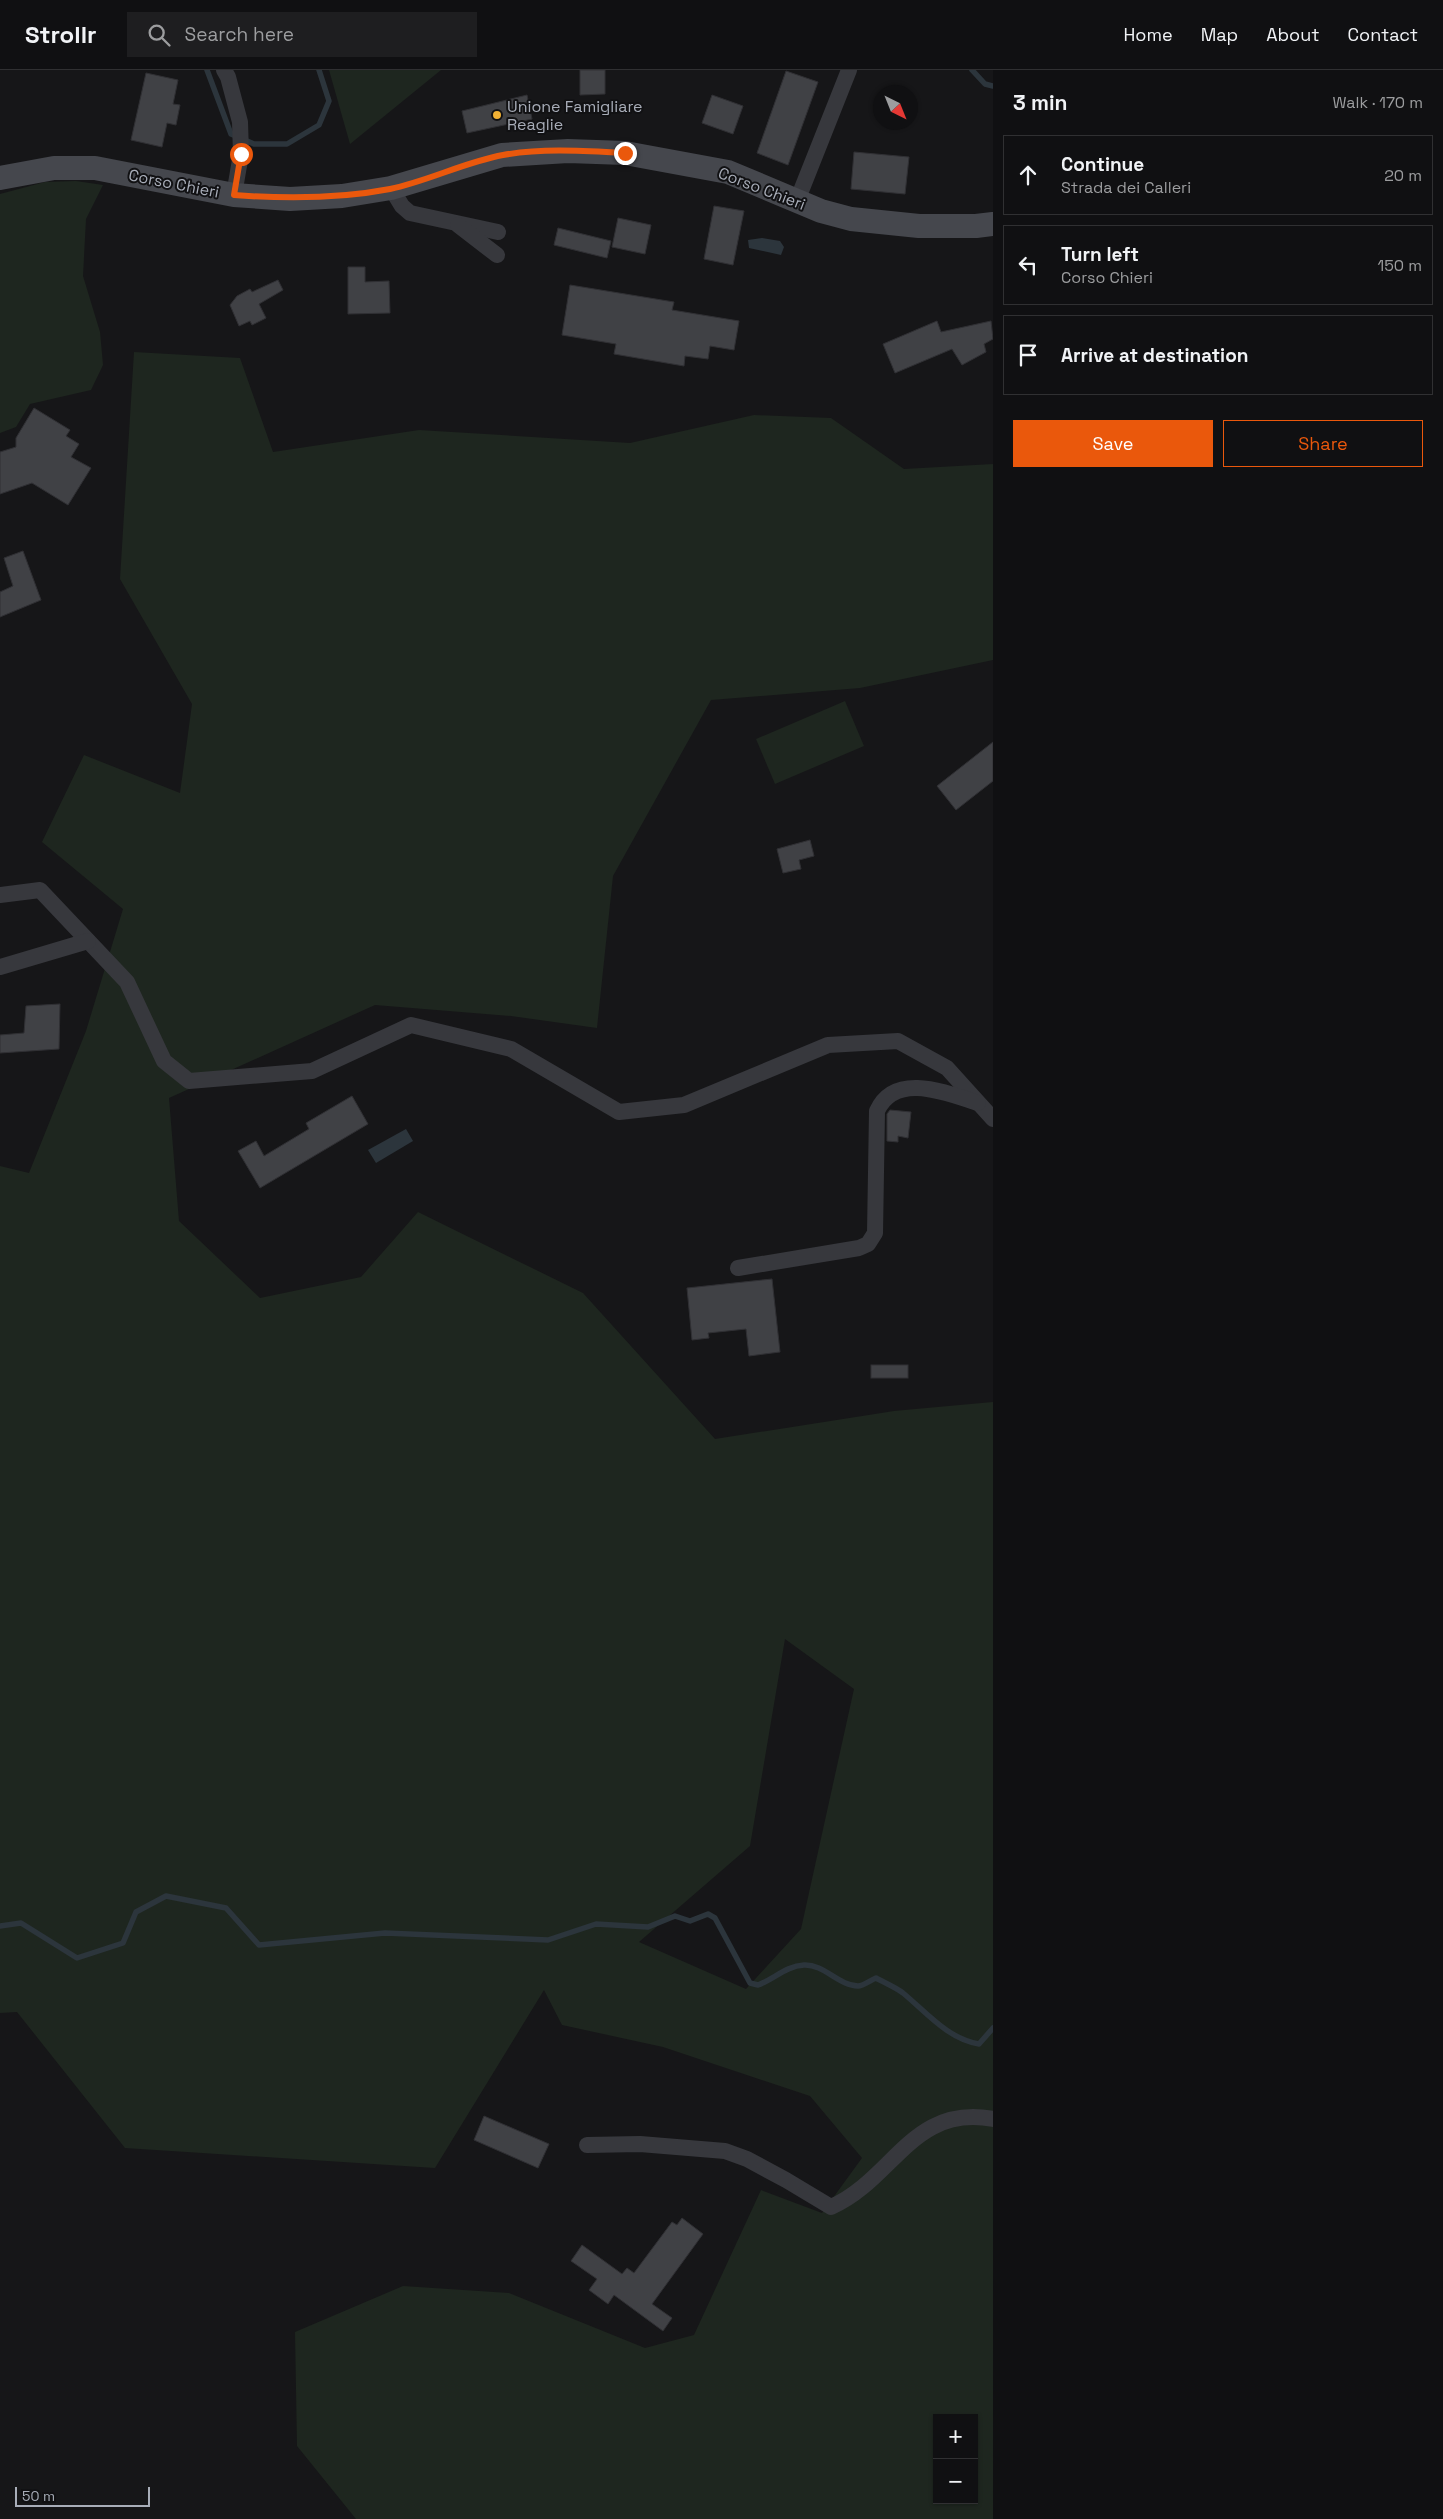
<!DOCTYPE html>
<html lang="en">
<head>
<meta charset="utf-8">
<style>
	:root { --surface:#101012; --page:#1e1e20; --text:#f1f3f6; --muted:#9c9d9f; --line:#303032; --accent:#ea580c }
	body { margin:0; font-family:"Space Grotesk",sans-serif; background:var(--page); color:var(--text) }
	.controls { position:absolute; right:15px; bottom:15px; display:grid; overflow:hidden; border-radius:0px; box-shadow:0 1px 4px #0004 }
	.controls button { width:45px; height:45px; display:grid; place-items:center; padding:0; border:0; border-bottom:1px solid var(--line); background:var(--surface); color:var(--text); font:25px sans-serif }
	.compass { position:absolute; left:873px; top:15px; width:45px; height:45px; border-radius:50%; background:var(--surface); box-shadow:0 1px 4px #0004; rotate:137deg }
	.scale { position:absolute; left:15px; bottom:12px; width:135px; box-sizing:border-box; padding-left:5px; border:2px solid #a8adb8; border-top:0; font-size:14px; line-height:18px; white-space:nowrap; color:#a8adb8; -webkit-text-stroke:4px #111113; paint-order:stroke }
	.stop { position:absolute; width:15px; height:15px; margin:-11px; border:4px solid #ea580c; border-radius:50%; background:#fff }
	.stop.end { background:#ea580c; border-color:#fff; box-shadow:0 1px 5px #0008 }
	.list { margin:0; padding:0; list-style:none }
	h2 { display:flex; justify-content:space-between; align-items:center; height:65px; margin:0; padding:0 20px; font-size:21px }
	h2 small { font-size:16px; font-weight:400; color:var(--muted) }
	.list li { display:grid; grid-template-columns:32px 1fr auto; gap:15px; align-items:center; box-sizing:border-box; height:80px; margin:0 10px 10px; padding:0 10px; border:1px solid var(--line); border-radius:0px }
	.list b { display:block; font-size:19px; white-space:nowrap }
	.list p { margin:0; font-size:16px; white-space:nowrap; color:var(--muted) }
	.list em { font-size:16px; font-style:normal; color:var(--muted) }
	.actions { display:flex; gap:10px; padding:15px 20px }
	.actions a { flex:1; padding:11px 0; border:1px solid var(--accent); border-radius:0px; text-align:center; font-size:18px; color:var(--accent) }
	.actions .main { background:var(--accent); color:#fff }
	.icon { flex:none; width:28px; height:28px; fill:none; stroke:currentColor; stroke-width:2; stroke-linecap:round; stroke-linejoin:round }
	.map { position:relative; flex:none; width:993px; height:2449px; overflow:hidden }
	header { display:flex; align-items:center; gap:30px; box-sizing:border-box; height:70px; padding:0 25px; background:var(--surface); border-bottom:1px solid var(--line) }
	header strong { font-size:24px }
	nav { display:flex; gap:28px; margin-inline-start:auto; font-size:18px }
	.search { width:350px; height:45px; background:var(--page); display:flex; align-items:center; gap:12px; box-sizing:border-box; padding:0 18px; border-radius:0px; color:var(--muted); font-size:19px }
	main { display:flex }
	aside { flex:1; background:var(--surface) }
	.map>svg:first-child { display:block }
	.green { fill:#1e261f; fill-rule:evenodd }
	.water { fill:#2c353c }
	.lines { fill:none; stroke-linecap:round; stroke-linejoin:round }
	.stream { stroke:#2c353c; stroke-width:5.5 }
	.building { fill:#404145; stroke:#303034 }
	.minor { stroke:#37383d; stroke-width:16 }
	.secondary { stroke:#45474d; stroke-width:24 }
	.route { stroke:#ea580c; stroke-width:6 }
	.poi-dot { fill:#f2b134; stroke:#111113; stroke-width:2 }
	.labels { text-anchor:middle; stroke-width:4; stroke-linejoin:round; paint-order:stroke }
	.poi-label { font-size:16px; fill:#a8adb8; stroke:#111113; text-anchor:start }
	.street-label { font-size:16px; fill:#a8adb8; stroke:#111113 }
</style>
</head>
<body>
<header>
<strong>Strollr</strong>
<div class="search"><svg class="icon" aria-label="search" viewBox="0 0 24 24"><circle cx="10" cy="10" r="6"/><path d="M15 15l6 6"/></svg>Search here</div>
<nav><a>Home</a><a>Map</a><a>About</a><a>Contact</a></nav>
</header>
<main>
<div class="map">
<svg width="993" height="2449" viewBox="0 0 993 2449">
	<rect width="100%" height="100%" fill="#161618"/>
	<g class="green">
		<path d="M329,0H441L350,74Z"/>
		<path d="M76,111L103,115L86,149L83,206L100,262L103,295L91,320L30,334L16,357L0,363V124L45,112Z"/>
		<path d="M134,282L240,288L273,382L419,360L630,373L754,345L831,348L904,399L993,394V590L860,618L711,630L613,806L597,958L511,946L375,935L169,1028L179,1151L260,1228L361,1207L418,1142L583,1223L715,1369L894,1341L993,1332V2449H356L297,2376L295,2262L403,2216L509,2223L645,2278L694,2265L761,2120L822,2143L862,2088L810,2026L663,1977L562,1955L544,1920L435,2098L125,2078L17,1942L0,1943V1096L29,1103L86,961L123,839L42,772L84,685L180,723L192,634L120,509ZM785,1569L854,1619L801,1859L746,1919L639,1872L750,1776ZM937,2348H974V2430H937Z"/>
		<path d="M845,631L864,676L775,714L756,669Z"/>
	</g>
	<g class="water">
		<path d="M762,168L780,171L784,177L781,185L749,178L748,170Z"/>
		<path d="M406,1059L413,1071L376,1093L368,1080Z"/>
	</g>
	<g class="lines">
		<g class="stream">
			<path d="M207,0L231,64L254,74H287L319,55L329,31L319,0"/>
			<path d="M972,0L985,14L993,16"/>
			<path d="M0,1856L21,1853L77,1888L123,1873L136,1842L166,1826L226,1838L259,1875L385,1863L548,1870L596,1854L648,1857L675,1846L690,1851L708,1844L715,1848L750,1913L758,1915C774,1909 786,1896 804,1895C824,1894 839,1916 858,1916C863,1916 871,1910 876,1908C885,1913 895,1917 903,1923C927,1943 948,1969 979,1974L993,1958"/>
		</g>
	</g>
	<g class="building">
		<path d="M580,0H605V24L580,25Z"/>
		<path d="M786,1L818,12L788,95L757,83Z"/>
		<path d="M146,3L178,10L173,34L180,35L176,55L167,53L162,77L131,70Z"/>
		<path d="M527,25L532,49L467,63L462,41Z"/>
		<path d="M712,25L743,36L733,64L702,53Z"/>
		<path d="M854,82L909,87L905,124L851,119Z"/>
		<path d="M714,136L744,141L733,195L704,189Z"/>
		<path d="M618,148L651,155L645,184L612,177Z"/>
		<path d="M558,158L611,171L607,188L554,175Z"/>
		<path d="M348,197H365V212L389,211L390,243L348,244Z"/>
		<path d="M278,210L283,220L259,234L266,248L252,255L250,251L239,256L230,235L237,226L250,219L252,222Z"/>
		<path d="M570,215L674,232L672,240L739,251L734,280L710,276L708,289L685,286L684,296L614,284L616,274L562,265Z"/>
		<path d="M937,251L941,262L991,251L993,269L984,274L986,282L962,295L952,279L895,303L883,274Z"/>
		<path d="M34,338L70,360L66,366L79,374L71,387L91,398L68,435L32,413L0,424V382L16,377V368Z"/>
		<path d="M23,481L41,530L0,547V522L13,516L4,488Z"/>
		<path d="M993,672V711L956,740L937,716Z"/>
		<path d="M810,770L814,786L799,790L801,799L783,803L777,779Z"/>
		<path d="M60,934L59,979L0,983V965L24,963L26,936Z"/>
		<path d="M352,1026L368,1054L260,1118L238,1081L256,1071L264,1086L309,1059L306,1053Z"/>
		<path d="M890,1040L911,1042L908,1068L898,1066V1072L887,1071V1044Z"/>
		<path d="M772,1209L780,1282L749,1286L746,1259L708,1263L709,1268L692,1270L687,1218Z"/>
		<rect x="871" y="1295" width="37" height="13"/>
		<path d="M484,2046L549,2074L538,2098L474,2070Z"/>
		<path d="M682,2148L703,2164L652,2234L672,2248L663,2261L614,2225L608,2234L589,2220L597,2209L571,2191L582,2175L622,2204L627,2198L634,2203L672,2152L677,2155Z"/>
	</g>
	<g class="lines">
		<g class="minor">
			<path d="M224,0L228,7L240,52L241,84L234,125"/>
			<path d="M391,118L402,136L410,143L498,162"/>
			<path d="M797,131L849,0"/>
			<path d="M458,155L497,185"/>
			<path d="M0,825L40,820L127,912L164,991L189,1011L312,1001L411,955L511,979L619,1042L684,1035L828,975L898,971L947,998L993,1049"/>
			<path d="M0,897L88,871"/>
			<path d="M738,1198L859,1178L868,1174L875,1163L877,1041C895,1001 947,1023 978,1033"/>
			<path d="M587,2075L640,2074L725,2081L747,2089L786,2110L831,2137C894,2109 912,2034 993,2049"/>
		</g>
		<path class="secondary" d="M0,108L54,98H95L234,125L290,129L342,126L391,118L502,85L568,81L625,83L728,102L821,141L851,149L919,156H976L993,154"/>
	</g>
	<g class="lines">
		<path class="route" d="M241,84L234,125C287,129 338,129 390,119C428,111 465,92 503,85C543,78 585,81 625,83"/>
	</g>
	<circle class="poi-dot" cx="497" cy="45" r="5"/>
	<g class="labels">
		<g class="poi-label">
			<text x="507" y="42">Unione Famigliare<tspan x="507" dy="18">Reaglie</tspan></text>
		</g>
		<g class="street-label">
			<text transform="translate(174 113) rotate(11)" y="6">Corso Chieri</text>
			<text transform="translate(762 118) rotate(21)" y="6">Corso Chieri</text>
		</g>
	</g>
</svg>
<div class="controls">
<button>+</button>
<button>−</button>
</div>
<svg class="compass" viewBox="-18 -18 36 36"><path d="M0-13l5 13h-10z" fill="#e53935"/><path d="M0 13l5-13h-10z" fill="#9c9d9f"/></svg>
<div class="scale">50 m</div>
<div class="stop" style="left:241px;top:84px"></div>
<div class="stop end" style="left:625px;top:83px"></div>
</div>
<aside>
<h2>3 min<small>Walk · 170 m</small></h2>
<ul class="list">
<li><svg class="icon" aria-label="ahead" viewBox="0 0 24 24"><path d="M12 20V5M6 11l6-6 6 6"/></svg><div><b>Continue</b><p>Strada dei Calleri</p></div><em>20 m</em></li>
<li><svg class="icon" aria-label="left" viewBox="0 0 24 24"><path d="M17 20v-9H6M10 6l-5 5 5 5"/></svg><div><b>Turn left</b><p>Corso Chieri</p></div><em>150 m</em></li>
<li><svg class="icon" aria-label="arrive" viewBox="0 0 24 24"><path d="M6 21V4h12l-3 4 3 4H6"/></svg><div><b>Arrive at destination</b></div></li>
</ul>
<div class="actions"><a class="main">Save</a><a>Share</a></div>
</aside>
</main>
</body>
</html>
